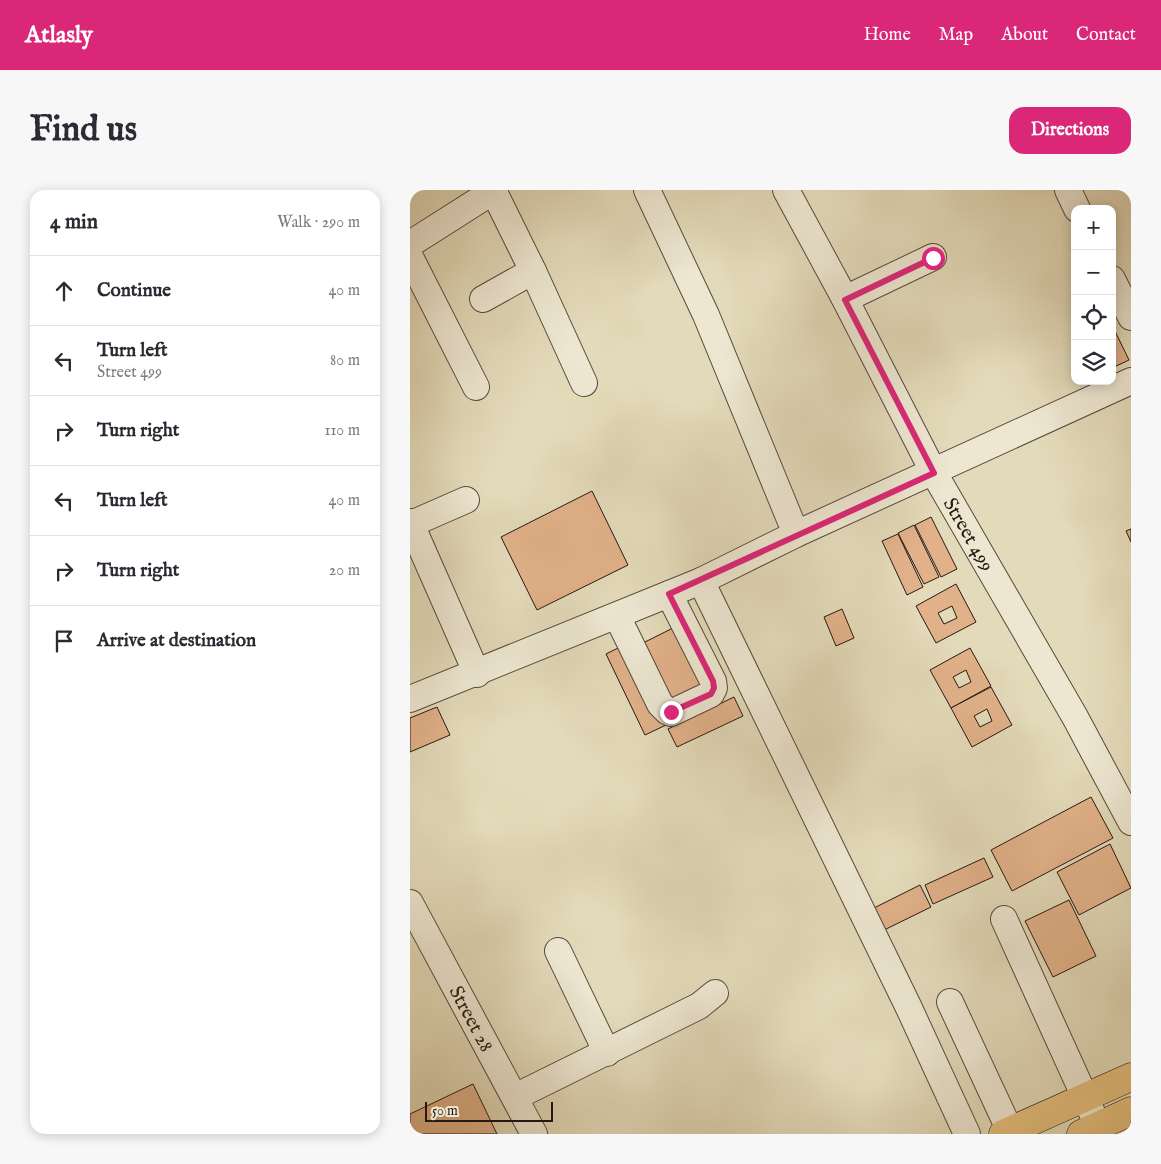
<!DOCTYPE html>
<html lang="en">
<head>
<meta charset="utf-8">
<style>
	:root { --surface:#fff; --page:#f7f7f7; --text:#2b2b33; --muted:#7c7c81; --line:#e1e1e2; --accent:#db2777 }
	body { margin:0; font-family:"IM FELL English",serif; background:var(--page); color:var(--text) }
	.controls { position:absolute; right:15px; top:15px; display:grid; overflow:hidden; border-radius:10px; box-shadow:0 2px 12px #0003 }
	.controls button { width:45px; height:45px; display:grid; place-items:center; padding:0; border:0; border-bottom:1px solid var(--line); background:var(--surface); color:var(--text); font:25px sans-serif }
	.scale { position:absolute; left:15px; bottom:12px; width:128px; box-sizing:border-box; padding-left:5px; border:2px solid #271912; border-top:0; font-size:14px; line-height:18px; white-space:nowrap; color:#271912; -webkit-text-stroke:4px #ede7d2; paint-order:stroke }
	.stop { position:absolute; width:15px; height:15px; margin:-11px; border:4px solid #db2777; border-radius:50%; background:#fff }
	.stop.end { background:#db2777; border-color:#fff; box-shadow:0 1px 5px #0008 }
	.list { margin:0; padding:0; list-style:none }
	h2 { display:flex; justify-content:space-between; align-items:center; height:65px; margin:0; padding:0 20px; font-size:21px }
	h2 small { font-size:16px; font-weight:400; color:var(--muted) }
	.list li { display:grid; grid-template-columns:32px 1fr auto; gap:15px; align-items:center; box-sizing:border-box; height:70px; padding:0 20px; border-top:1px solid var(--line) }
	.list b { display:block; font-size:19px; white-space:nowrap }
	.list p { margin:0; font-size:16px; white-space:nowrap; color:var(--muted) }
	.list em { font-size:16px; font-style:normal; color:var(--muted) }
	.icon { flex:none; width:28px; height:28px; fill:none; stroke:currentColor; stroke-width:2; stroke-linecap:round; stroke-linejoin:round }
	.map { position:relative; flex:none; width:721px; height:944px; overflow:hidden; border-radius:15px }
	header { display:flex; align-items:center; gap:30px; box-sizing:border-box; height:70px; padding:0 25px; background:var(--accent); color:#fff }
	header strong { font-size:24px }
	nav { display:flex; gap:28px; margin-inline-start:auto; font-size:18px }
	.intro { display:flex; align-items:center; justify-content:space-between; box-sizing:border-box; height:120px; padding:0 30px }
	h1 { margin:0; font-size:35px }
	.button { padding:12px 22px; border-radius:15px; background:var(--accent); color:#fff; font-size:18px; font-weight:700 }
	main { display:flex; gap:30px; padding:0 30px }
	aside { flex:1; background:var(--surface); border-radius:15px; box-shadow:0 2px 12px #0003 }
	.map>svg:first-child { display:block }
	.building { fill:#e1b189; stroke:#271912; fill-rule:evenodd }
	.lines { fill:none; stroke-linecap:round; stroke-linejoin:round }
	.minor-casing { stroke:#56493c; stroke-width:28 }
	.major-casing { stroke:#271912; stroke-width:29 }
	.minor { stroke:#ede7d2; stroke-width:26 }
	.major { stroke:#e2bd7c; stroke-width:28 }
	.route { stroke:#db2777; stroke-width:6 }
	.labels { text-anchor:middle; stroke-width:5; stroke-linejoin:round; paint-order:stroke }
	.street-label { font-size:20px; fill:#271912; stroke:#ede7d2 }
</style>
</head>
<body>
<header>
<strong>Atlasly</strong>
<nav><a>Home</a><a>Map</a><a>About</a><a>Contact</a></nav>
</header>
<div class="intro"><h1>Find us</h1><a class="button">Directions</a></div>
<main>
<aside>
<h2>4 min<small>Walk · 290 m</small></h2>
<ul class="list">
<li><svg class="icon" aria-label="ahead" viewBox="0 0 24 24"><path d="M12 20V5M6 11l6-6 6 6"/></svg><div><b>Continue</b></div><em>40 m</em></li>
<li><svg class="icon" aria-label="left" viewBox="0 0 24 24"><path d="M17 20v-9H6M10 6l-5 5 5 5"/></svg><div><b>Turn left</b><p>Street 499</p></div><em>80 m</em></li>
<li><svg class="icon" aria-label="right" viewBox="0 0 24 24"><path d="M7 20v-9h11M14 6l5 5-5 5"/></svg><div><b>Turn right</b></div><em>110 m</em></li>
<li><svg class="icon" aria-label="left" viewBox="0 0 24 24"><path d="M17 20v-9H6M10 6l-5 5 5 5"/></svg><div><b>Turn left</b></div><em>40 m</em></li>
<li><svg class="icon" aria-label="right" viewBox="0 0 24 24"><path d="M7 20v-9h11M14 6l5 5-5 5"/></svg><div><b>Turn right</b></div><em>20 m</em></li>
<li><svg class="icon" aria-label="arrive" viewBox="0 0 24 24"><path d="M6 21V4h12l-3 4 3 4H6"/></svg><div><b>Arrive at destination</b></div></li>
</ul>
</aside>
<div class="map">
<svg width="721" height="944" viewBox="0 0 721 944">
	<rect width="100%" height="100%" fill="#e3dab9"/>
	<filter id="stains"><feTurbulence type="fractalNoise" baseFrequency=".004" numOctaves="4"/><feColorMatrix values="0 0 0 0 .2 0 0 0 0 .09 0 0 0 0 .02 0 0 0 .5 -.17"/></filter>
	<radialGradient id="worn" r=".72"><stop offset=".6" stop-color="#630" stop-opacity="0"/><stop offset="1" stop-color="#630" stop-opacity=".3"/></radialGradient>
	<g class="building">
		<path d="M702,135L719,170L702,178Z"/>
		<path d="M182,301L218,375L127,420L91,347Z"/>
		<path d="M521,327L547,379L531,387L505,335Z"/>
		<path d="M504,335L529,387L514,394L488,343Z"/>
		<path d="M721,339V352L716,341Z"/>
		<path d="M488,344L513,397L497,405L472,351Z"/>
		<path d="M546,394L566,432L526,453L506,416ZM542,416L547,428L534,434L528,423Z"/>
		<path d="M432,419L444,448L426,456L414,427Z"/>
		<path d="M269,435L300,498L265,516L233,453Z"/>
		<path d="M216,454L256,535L235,545L196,464Z"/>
		<path d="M560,458L581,496L541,518L520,480ZM556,480L561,492L549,498L543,487Z"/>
		<path d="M581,497L602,535L562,557L541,518ZM577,519L582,531L570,537L564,526Z"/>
		<path d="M324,507L333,526L267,557L258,539Z"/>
		<path d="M27,517L40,545L0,562V528Z"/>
		<path d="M681,607L703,648L602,701L581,660Z"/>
		<path d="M700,654L721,698L669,725L647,682Z"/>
		<path d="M574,668L583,687L523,714L515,695Z"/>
		<path d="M510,695L521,717L468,743L458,721Z"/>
		<path d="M659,710L686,766L643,787L615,731Z"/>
		<path d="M63,894L87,944H0V924Z"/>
	</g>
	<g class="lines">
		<g class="minor-casing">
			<g id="minor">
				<path d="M83,0L123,81L174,193"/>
				<path d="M237,0L296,125L386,344"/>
				<path id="s1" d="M376,0L435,109L524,283L665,527L721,632"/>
				<path d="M658,0L667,19"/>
				<path d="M0,54L85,0"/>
				<path d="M0,67L66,197"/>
				<path d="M702,89L721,127"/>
				<path d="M73,109L123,81"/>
				<path d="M435,109L523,67"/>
				<path d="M0,332L67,484"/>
				<path d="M1,334L56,310"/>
				<path d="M291,391L499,818L557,944"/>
				<path d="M207,426L250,514L257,521L261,523L301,504L304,498L303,491L259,404"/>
				<path d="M0,509L291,391L386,344L721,191"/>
				<path id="s2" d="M0,713L124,944"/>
				<path d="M594,729L688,936"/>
				<path d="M148,761L197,863"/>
				<path d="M540,812L600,941"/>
				<path d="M105,907L289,816L305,803"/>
			</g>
		</g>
		<g class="major-casing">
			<g id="major">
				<path d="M593,944L721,887"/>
				<path d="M671,944L721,921"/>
			</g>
		</g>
		<use href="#minor" class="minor"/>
		<use href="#major" class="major"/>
	</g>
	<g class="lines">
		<path class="route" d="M261,522L301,504L304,498L303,491L259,404L524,283L435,110L523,68"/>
	</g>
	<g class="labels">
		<g class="street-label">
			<text dy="7" stroke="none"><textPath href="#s1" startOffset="390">Street 499</textPath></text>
			<text dy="7" stroke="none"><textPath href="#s2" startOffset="131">Street 28</textPath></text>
		</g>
	</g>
	<rect width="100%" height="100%" filter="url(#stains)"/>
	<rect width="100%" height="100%" fill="url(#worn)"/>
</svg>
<div class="controls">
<button>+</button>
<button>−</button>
<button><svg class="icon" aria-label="locate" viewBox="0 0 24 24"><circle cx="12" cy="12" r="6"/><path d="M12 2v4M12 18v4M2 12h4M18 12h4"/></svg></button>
<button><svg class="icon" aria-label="layers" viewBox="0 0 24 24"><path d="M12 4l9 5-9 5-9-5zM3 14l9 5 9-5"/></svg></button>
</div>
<div class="scale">50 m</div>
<div class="stop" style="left:523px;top:68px"></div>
<div class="stop end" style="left:261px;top:522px"></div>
</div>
</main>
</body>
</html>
